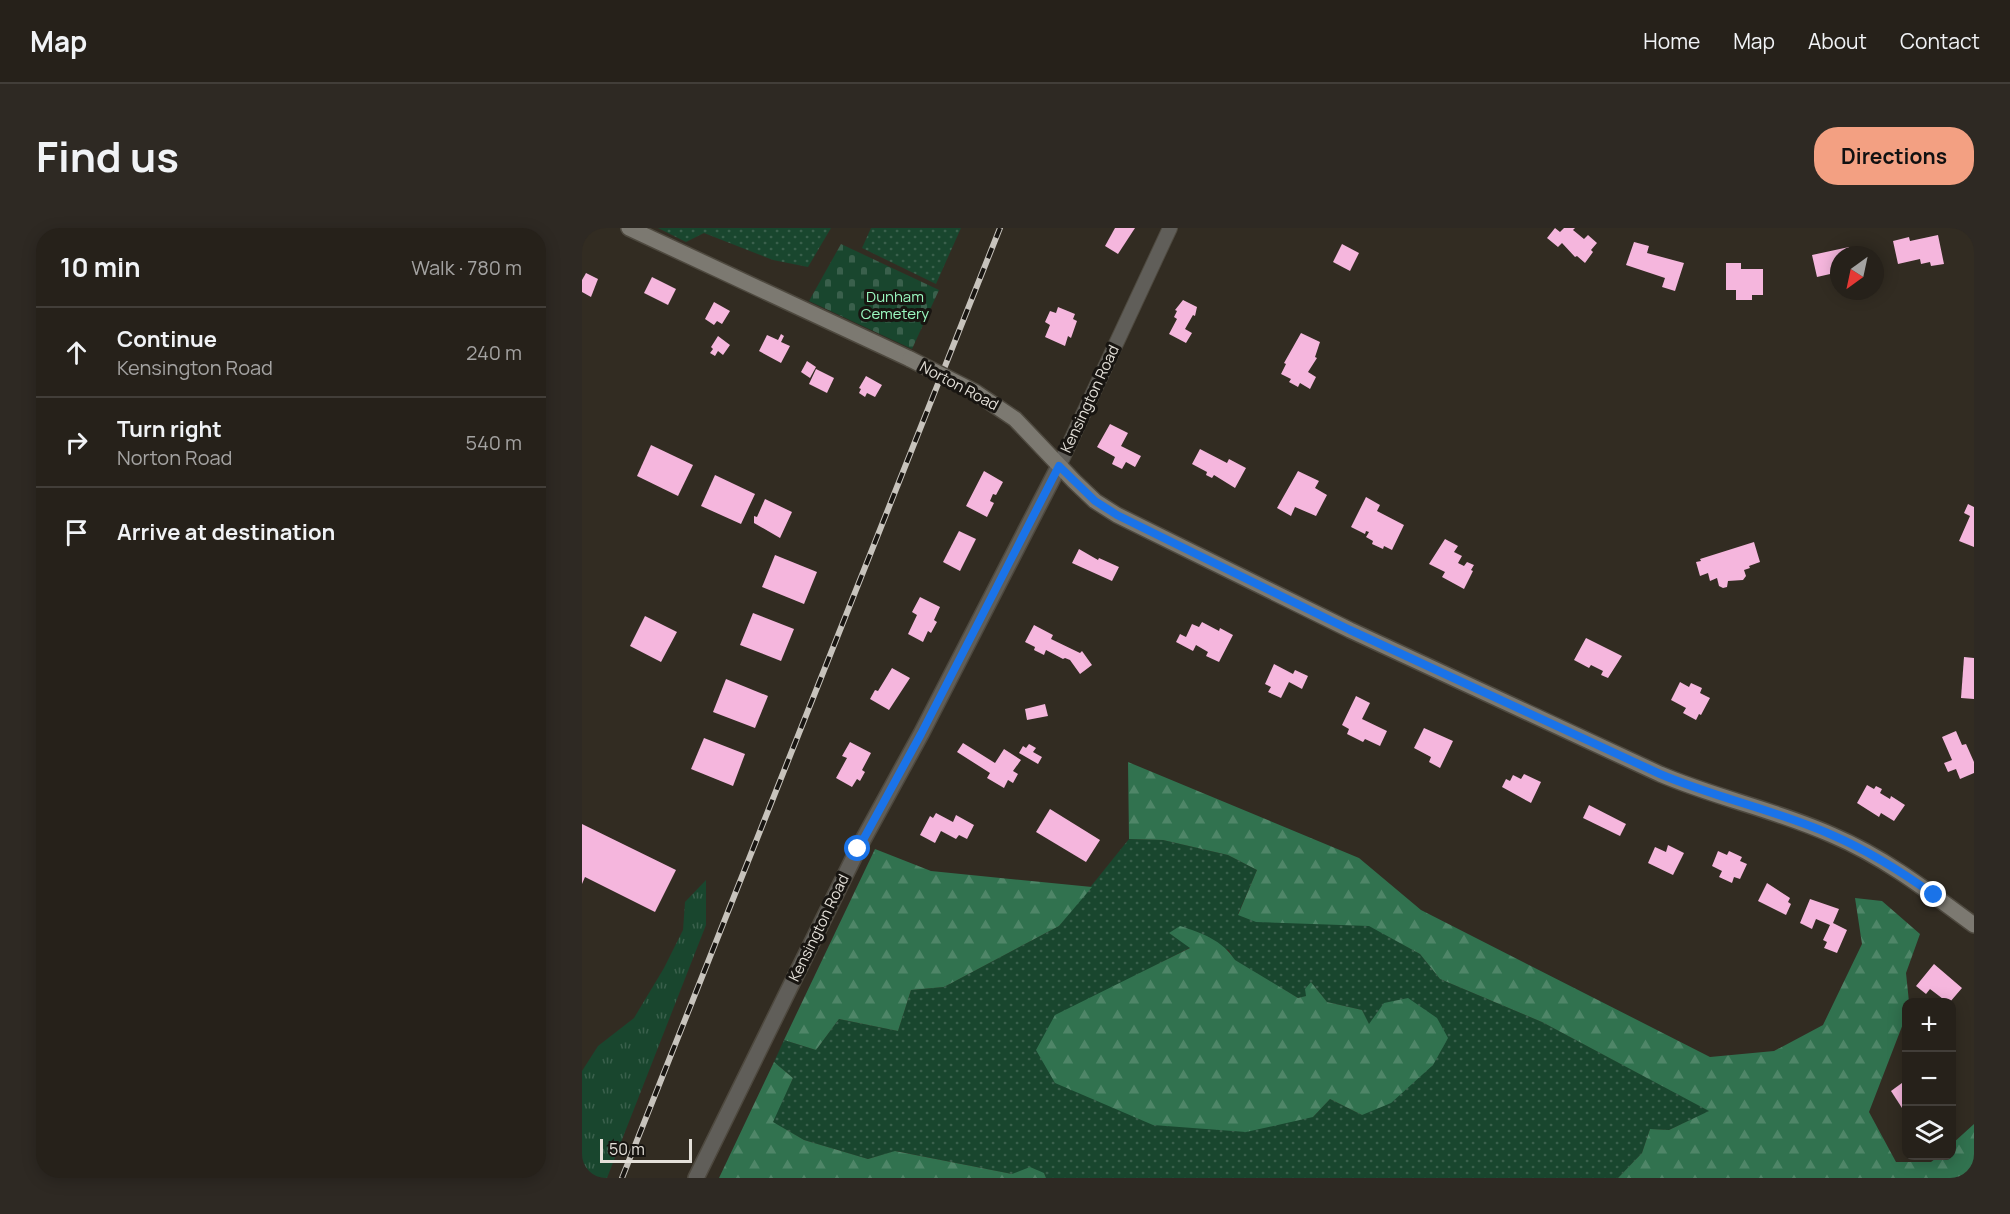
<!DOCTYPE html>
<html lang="en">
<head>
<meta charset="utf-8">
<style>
	:root { --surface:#26211a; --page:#2e2923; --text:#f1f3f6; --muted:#a4a3a2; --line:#423e39; --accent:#f3a082 }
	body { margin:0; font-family:Manrope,sans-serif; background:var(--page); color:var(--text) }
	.controls { position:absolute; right:18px; bottom:18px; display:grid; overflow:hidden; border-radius:12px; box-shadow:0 3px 15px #0003 }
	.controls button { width:54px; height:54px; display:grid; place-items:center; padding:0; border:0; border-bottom:2px solid var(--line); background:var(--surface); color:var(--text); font:30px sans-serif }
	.compass { position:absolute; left:1248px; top:18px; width:54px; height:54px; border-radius:50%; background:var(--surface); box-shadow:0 3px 15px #0003; rotate:213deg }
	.scale { position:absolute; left:18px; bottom:15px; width:92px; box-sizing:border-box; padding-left:6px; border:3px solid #e4e0d9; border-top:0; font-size:16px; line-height:21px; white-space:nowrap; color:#e4e0d9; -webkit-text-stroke:4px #181511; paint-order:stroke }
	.stop { position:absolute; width:18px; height:18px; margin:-14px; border:4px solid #1a73e8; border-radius:50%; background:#fff }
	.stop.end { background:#1a73e8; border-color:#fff; box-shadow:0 2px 6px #0008 }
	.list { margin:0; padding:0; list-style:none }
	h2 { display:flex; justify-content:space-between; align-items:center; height:78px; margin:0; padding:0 24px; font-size:26px }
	h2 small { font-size:20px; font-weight:400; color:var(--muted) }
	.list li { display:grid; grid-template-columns:39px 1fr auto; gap:18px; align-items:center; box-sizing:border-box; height:90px; padding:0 24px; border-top:2px solid var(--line) }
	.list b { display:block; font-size:22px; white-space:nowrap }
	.list p { margin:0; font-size:20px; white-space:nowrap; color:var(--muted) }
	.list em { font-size:20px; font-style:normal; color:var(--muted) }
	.icon { flex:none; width:33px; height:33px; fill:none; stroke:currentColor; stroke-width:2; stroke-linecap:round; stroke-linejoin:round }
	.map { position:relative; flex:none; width:1392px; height:950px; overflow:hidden; border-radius:24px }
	header { display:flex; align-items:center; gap:36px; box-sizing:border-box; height:84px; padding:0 30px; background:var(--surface); border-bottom:2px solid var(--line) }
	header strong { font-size:28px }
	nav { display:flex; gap:33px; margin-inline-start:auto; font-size:21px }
	.intro { display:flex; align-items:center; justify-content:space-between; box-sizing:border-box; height:144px; padding:0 36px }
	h1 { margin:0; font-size:42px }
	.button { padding:15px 27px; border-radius:24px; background:var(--accent); color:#111; font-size:21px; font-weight:700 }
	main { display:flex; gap:36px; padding:0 36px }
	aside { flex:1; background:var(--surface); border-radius:24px; box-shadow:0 3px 15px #0003 }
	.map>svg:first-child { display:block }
	.grass { fill:url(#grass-dots); fill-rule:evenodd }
	.forest { fill:url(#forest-firs) }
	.cemetery { fill:url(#cemetery-stones) }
	.park { fill:url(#park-tufts) }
	.building { fill:#f5b6dd }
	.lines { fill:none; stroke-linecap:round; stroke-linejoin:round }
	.minor-casing { stroke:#4e493f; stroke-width:16 }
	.tertiary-casing { stroke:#4e493f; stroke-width:18 }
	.secondary-casing { stroke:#4e493f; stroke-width:18 }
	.minor { stroke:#605e59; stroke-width:14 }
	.tertiary { stroke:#605e59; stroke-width:15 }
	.secondary { stroke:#7c7971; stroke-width:15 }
	.rail-casing { stroke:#c7c3bc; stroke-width:6 }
	.rail { stroke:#181511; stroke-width:4; stroke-dasharray:11; stroke-linecap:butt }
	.secondary-bridge-casing { stroke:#4e493f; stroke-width:18; stroke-linecap:butt }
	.secondary-bridge { stroke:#7c7971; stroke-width:15 }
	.route { stroke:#1a73e8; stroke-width:8 }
	.labels { text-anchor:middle; stroke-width:6; stroke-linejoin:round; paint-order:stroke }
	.park-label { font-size:15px; fill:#9af8c0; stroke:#181511 }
	.street-label { font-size:15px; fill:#e4e0d9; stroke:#181511 }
</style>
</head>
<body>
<header>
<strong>Map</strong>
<nav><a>Home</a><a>Map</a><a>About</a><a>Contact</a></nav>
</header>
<div class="intro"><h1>Find us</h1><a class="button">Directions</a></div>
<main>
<aside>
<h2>10 min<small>Walk · 780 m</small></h2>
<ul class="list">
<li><svg class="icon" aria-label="ahead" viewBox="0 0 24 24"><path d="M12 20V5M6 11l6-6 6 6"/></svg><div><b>Continue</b><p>Kensington Road</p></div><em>240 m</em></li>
<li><svg class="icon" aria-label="right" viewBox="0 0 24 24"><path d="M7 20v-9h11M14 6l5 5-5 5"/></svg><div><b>Turn right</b><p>Norton Road</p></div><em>540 m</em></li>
<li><svg class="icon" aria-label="arrive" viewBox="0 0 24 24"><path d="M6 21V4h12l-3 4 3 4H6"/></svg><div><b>Arrive at destination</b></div></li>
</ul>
</aside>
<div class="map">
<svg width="1392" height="950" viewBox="0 0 1392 950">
	<defs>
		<pattern id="grass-dots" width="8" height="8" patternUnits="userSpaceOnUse" patternTransform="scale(1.5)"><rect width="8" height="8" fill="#19462e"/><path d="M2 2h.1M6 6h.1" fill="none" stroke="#3a604c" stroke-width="1.8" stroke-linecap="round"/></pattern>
		<pattern id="forest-firs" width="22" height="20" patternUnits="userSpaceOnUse" patternTransform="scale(1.5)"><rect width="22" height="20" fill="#31724f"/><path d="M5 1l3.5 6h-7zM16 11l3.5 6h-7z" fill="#4f8668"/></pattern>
		<pattern id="cemetery-stones" width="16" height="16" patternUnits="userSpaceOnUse" patternTransform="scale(1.5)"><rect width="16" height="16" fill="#19462e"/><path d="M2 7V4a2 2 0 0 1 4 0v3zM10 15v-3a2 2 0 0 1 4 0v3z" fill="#3a604c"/></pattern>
		<pattern id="park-tufts" width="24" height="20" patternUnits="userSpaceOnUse" patternTransform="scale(1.5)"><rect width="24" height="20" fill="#19462e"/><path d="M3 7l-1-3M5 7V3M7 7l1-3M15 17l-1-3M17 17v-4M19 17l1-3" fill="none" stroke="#3a604c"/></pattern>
	</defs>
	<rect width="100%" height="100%" fill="#322c22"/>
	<g class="grass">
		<path d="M76,0H249L226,39L191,32L122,5L104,14Z"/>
		<path d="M289,0H379L354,56L280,20Z"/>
		<path d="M547,611L581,612L646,627L675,642L656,686L787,697L838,726L858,751L960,794L1128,883L1087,902L1068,901L1060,925L1036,950H464L462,945L430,946L314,923L286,931L222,912L190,894L211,850L192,834L202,812L234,822L257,791L316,803L329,762L362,759L477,698ZM587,705L647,722L652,732L716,770L725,768L729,754L745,774L780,782L787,797L780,887L748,871L731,889L553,748L609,719Z"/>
	</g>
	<g class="forest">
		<path d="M546,534L777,630L839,682L1128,829L1192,823L1241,797L1280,716L1273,670L1300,673L1338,706L1324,745L1327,774H1324V788L1287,884L1314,934H1349L1357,928H1370V916L1392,896V950H1036L1060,925L1068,901L1087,902L1127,883L960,794L858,751L838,726L787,698L674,694L656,687L675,642L646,627L581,612L547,611Z"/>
		<path d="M293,621L349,643L510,659L477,698L362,759L329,762L316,803L257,791L234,822L202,812Z"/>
		<path d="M598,698C620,705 640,712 653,732L716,770L724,768L723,761L729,754L745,774L780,782L787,796L802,775L826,770L855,790L866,810L851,837L809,875L780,887L748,871L731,889L664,904L571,897L473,855L454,822L473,787L608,720L587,705Z"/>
		<path d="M192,834L211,850L191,894L222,912L286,931L313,923L430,946L448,939L462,945L464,950H137Z"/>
	</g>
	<path class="cemetery" d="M259,16L357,62L330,121L227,73Z"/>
	<path class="park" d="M124,652V697L25,950H0V843L16,818L52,790L82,740L101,702L103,674Z"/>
	<g class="building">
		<path d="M533,0H553L536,26L523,18Z"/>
		<path d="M973,0L978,4L982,0H993L991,2L1002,11L1006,7L1015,15L1009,22L1011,24L1003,35L995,28L993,29L980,15L976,19L965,10Z"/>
		<path d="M1356,7L1362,36L1349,38L1348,34L1339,36L1338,31L1316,36L1311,13L1327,9L1328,13Z"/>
		<path d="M1052,14L1067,18L1065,25L1102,35L1093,63L1080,59L1083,50L1044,37Z"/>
		<path d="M760,16L777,25L768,43L751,34Z"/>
		<path d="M1267,19L1268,27H1257V44L1235,49L1230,27Z"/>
		<path d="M1144,35H1159V41H1181V67H1170V72H1154V62H1144Z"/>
		<path d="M4,45L16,51L9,69L0,64V52Z"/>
		<path d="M70,49L94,61L86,77L62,65Z"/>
		<path d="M601,72L615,79L613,88L611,87L603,101L610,105L604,115L587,106L595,91L592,89L595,83L593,82Z"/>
		<path d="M132,74L148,83L140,96L135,93L132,97L123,91Z"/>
		<path d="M476,79L493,86L491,91L495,93L489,110L486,108L483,118L463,109L468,97L463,94L468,83L474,85Z"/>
		<path d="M719,105L738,114L733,129L735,130L726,144L734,149L728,161L718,155L716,159L707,154L709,151L699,146L704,136L702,135Z"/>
		<path d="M199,106L202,108L199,114L208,118L199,135L177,123L185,107L196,112Z"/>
		<path d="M136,108L148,117L141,127L136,123L133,128L128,125L131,121L129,119Z"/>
		<path d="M225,133L234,139L228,150L219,144Z"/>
		<path d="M234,141L252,150L245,165L227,156Z"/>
		<path d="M284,148L300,157L293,169L285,165L283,169L277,165L279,161L277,160Z"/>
		<path d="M528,196L546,205L539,218L559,228L553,239L544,234L540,241L530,236L533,229L515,219Z"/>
		<path d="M69,217L111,237L96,268L55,248Z"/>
		<path d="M618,221L645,235L647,231L664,240L653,260L632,247L630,250L624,247L625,244L610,236Z"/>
		<path d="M402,243L421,254L414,267L411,266L408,273L412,275L405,289L384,278Z"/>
		<path d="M716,243L737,253L733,260L745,267L734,288L713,279L709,288L695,280Z"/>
		<path d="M133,247L173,266L159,296L119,278Z"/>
		<path d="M784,269L798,277L795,283L822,297L810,322L802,318L801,321L790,316L791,313L784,309L787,304L784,303L783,306L769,299Z"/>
		<path d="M183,271L210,284L198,310L172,295V288L175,289Z"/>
		<path d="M1386,276L1392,279V319L1377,313L1388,288L1382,285Z"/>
		<path d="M377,303L394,311L378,343L361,334Z"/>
		<path d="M863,311L876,318L872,324L880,328L876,335L882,338L885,334L892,337L889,342L891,343L882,361L860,349L863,344L847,336Z"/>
		<path d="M1172,314L1178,334L1167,338L1168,340L1162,342L1164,348L1161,352L1146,353L1145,359L1141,360L1137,358L1135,350L1128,353L1126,345L1118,348L1114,334L1119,333L1118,331Z"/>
		<path d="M497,321L516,332L517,330L537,339L530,353L490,335Z"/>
		<path d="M193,327L235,344L222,376L180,359Z"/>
		<path d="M338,369L358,379L352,392L355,394L349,405L346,403L341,414L326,406L335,387L330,384Z"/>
		<path d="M171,385L212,401L199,433L158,417Z"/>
		<path d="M63,388L95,404L79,434L48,418Z"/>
		<path d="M620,394L637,403L638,400L651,407L637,434L624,428L626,424L614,417L611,423L594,414L598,406L604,409L610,396L617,399Z"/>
		<path d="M452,397L471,407L469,411L498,425L500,423L510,437L498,446L488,432L483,430L481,431L464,422L462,427L452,422L453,419L443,414Z"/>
		<path d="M1004,410L1040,428L1026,450L1019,447L1021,443L1009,437L1007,440L992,432Z"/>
		<path d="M1382,429L1392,430V471L1379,470Z"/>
		<path d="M692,436L711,446L713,442L726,448L720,461L707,454L699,470L686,464L689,459L683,456Z"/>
		<path d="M310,440L328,450L307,482L288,471L293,462L296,463Z"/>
		<path d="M144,451L186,468L173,500L131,484Z"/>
		<path d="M1098,454L1107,459L1109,455L1120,460L1118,465L1128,470L1119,487L1117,486L1114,492L1101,485L1104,480L1089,472Z"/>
		<path d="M774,468L788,475L780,491L805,503L798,518L783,511L781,514L765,506L767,501L760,497Z"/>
		<path d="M463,476L466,488L445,492L443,481Z"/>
		<path d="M842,500L871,513L858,540L847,534L849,529L832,520Z"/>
		<path d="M1374,503L1380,517L1384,516L1392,534V545L1378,551L1374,541L1366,544L1362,535L1370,532L1360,509Z"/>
		<path d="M122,510L163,526L151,558L109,541Z"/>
		<path d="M268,514L289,525L280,542L283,544L278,553L275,551L270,559L254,550L265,530L260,528Z"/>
		<path d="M381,515L413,535L422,521L439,532L431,543L436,546L431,555L426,552L422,560L405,550L408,545L375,524Z"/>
		<path d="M447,516L454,520L451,524L460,529L456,536L437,525L441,518L444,520Z"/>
		<path d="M942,546L959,554L949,575L920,559L924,551L928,553L931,547L939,551Z"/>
		<path d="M1285,557L1292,561L1294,558L1300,561L1298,565L1308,571L1309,568L1323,577L1312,593L1299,585L1297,589L1275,575Z"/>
		<path d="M1007,577L1044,596L1038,608L1001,590Z"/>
		<path d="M468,581L518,612L504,634L454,604Z"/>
		<path d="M354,585L371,594L374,587L392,597L385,611L377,607L374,611L359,603L353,615L338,607L348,588L351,590Z"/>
		<path d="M0,596L94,642L73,684L3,649L0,656Z"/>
		<path d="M1086,617L1102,625L1091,647L1066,635L1073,619L1084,624Z"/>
		<path d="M1136,623L1145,627L1147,623L1160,629L1158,633L1165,636L1158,651L1152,649L1150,655L1137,649L1140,643L1130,638Z"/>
		<path d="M1185,655L1208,670L1206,674L1209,676L1204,687L1176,673Z"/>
		<path d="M1228,671L1257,681L1251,695L1265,702L1255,725L1242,720L1245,714L1241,712L1248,697L1234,691L1230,701L1218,695Z"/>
		<path d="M1352,736L1380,760L1368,774H1365L1348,761L1344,766L1334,758Z"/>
		<path d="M1324,852V877L1320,880L1309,863Z"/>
	</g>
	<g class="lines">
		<g class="minor-casing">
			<path id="minor" d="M477,238L588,0"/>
		</g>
		<g class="tertiary-casing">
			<path id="tertiary" d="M114,950L276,621L339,506L477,238"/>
		</g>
		<g class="secondary-casing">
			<g id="secondary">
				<path d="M47,0L328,131"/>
				<path d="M393,164L433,191L492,253L513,273L535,287L768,402L1078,546C1134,570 1194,582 1250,607C1302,629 1346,663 1392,697"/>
			</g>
		</g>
		<use href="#minor" class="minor"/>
		<use href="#tertiary" class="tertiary"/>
		<use href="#secondary" class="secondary"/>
		<g class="rail-casing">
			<path id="rail" d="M40,950L418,0"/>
		</g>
		<use href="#rail" class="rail"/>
		<g class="secondary-bridge-casing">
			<path id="secondary-bridge" d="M328,131L393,164"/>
		</g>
		<use href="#secondary-bridge" class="secondary-bridge"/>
	</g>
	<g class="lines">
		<path class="route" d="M276,621L339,506L477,238L513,273L535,287L768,402L1078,546C1134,570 1194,582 1250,607C1287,623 1320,644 1352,667"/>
	</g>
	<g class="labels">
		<g class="park-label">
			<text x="313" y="74">Dunham<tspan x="313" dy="17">Cemetery</tspan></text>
		</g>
		<g class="street-label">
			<text transform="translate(377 158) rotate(28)" y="5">Norton Road</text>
			<text transform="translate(508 171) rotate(-65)" y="5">Kensington Road</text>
			<text transform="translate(237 700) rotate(-64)" y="5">Kensington Road</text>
		</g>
	</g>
</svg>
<div class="controls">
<button>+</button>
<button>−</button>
<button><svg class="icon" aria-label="layers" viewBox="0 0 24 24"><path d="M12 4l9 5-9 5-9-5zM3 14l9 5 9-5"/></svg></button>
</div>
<svg class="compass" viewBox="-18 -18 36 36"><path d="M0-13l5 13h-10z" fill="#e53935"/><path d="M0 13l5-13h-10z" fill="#a4a3a2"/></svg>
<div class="scale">50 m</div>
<div class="stop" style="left:276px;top:621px"></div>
<div class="stop end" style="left:1352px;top:667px"></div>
</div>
</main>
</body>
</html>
